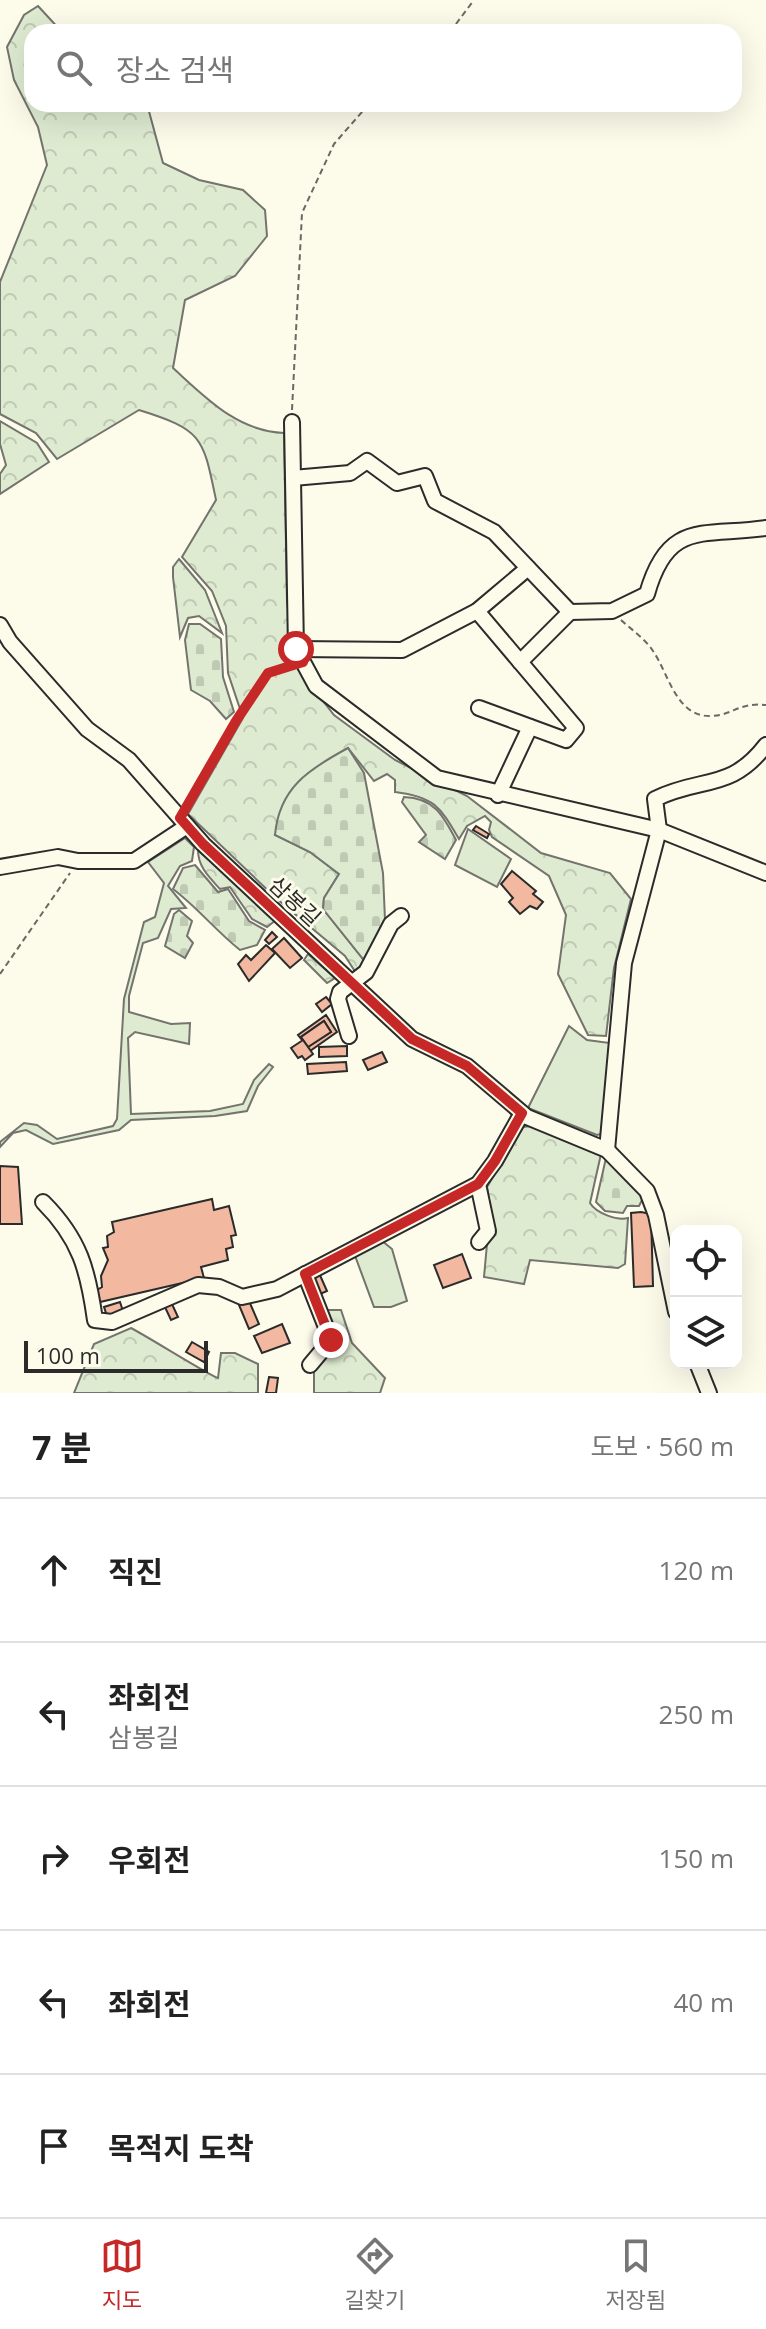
<!DOCTYPE html>
<html lang="ko">
<head>
<meta charset="utf-8">
<style>
	:root { --surface:#fff; --page:#f2f2f2; --text:#222; --muted:#767676; --line:#e0e0e0; --accent:#c62828 }
	body { margin:0; font-family:"Open Sans","Noto Sans KR",sans-serif; background:var(--page); color:var(--text) }
	.controls { position:absolute; right:24px; bottom:24px; display:grid; overflow:hidden; border-radius:16px; box-shadow:0 8px 32px #0002 }
	.controls button { width:72px; height:72px; display:grid; place-items:center; padding:0; border:0; border-bottom:2px solid var(--line); background:var(--surface); color:var(--text); font:40px sans-serif }
	.scale { position:absolute; left:24px; bottom:20px; width:184px; box-sizing:border-box; padding-left:8px; border:4px solid #2b2b2b; border-top:0; font-size:22px; line-height:28px; white-space:nowrap; color:#2b2b2b; -webkit-text-stroke:6px #fdfbea; paint-order:stroke }
	.stop { position:absolute; width:24px; height:24px; margin:-18px; border:6px solid #c62828; border-radius:50%; background:#fff }
	.stop.end { background:#c62828; border-color:#fff; box-shadow:0 2px 8px #0008 }
	.list { margin:0; padding:0; list-style:none }
	h2 { display:flex; justify-content:space-between; align-items:center; height:104px; margin:0; padding:0 32px; font-size:34px }
	h2 small { font-size:26px; font-weight:400; color:var(--muted) }
	.list li { display:grid; grid-template-columns:52px 1fr auto; gap:24px; align-items:center; box-sizing:border-box; height:144px; padding:0 32px; border-top:2px solid var(--line) }
	.list b { display:block; font-size:30px; white-space:nowrap }
	.list p { margin:0; font-size:26px; white-space:nowrap; color:var(--muted) }
	.list em { font-size:26px; font-style:normal; color:var(--muted) }
	.icon { flex:none; width:44px; height:44px; fill:none; stroke:currentColor; stroke-width:2; stroke-linecap:round; stroke-linejoin:round }
	.map { position:relative; flex:none; width:766px; height:1393px; overflow:hidden }
	.search { position:absolute; background:var(--surface); box-shadow:0 8px 32px #0002; left:24px; right:24px; top:24px; height:88px; display:flex; align-items:center; gap:20px; box-sizing:border-box; padding:0 28px; border-radius:24px; color:var(--muted); font-size:30px }
	.sheet { height:824px; background:var(--surface) }
	nav { display:flex; justify-content:space-around; align-items:center; box-sizing:border-box; height:112px; border-top:2px solid var(--line); background:var(--surface); font-size:22px; color:var(--muted) }
	nav a { display:grid; justify-items:center; gap:4px }
	nav .on { color:var(--accent) }
	.map>svg:first-child { display:block }
	.grass { fill:#deebd1; stroke:#74746e; stroke-width:2 }
	.forest { fill:url(#forest-crowns); stroke:#74746e; stroke-width:2 }
	.cemetery { fill:url(#cemetery-stones); stroke:#74746e; stroke-width:2 }
	.building { fill:#f2b8a0; stroke:#2b2b2b; stroke-width:2 }
	.lines { fill:none; stroke-linecap:round; stroke-linejoin:round }
	.minor-casing { stroke:#2b2b2b; stroke-width:18 }
	.path { stroke:#6a6964; stroke-width:2; stroke-dasharray:6 4; stroke-linecap:butt }
	.minor { stroke:#fdfbea; stroke-width:14 }
	.route { stroke:#c62828; stroke-width:10 }
	.labels { text-anchor:middle; stroke-width:6; stroke-linejoin:round; paint-order:stroke }
	.street-label { font-size:22px; fill:#2b2b2b; stroke:#fdfbea }
</style>
</head>
<body>
<div class="map">
<svg width="766" height="1393" viewBox="0 0 766 1393">
	<defs>
		<pattern id="forest-crowns" width="20" height="18" patternUnits="userSpaceOnUse" patternTransform="scale(2)"><rect width="20" height="18" fill="#deebd1"/><path d="M2 6a3 3 0 1 1 6 0M12 15a3 3 0 1 1 6 0" fill="none" stroke="#bfcab4"/></pattern>
		<pattern id="cemetery-stones" width="16" height="16" patternUnits="userSpaceOnUse" patternTransform="scale(2)"><rect width="16" height="16" fill="#deebd1"/><path d="M2 7V4a2 2 0 0 1 4 0v3zM10 15v-3a2 2 0 0 1 4 0v3z" fill="#bfcab4"/></pattern>
	</defs>
	<rect width="100%" height="100%" fill="#fdfbea"/>
	<g class="grass">
		<path d="M468,829L511,859L497,887L455,865Z"/>
		<path d="M185,838L194,847L192,861L180,866L168,886L186,908L171,909L158,938L143,943L129,996V1012L171,1024L190,1023L189,1044L135,1032L128,1038L131,1114L210,1111L243,1104L254,1080L269,1064L273,1067L258,1086L247,1111L215,1116L131,1120L119,1130L53,1144L26,1130L13,1133L0,1147V1142L24,1123L37,1125L57,1139L113,1126L117,1119L124,999L144,922L155,917L164,883L148,862Z"/>
		<path d="M569,1026L587,1040L610,1043L601,1134L597,1135L528,1108Z"/>
		<path d="M381,1240L392,1249L407,1301L391,1307H374L354,1253Z"/>
	</g>
	<g class="forest">
		<path d="M38,6L62,32H32V104H147L163,163L199,180L243,190L265,210L267,236L235,276L185,300L173,368C206,398 237,431 284,433L287,602L298,669L334,715L395,760L467,796L541,853L610,873L631,899L614,968L606,1036L588,1035L558,974L566,915L549,876L492,837L489,830L491,822L485,816L467,826L459,839C440,807 435,797 395,792V780L387,774L374,781L348,748L275,835L310,852L339,874L324,898L323,909L367,964L358,976L345,956L277,899L188,814L243,718L228,673L226,626L212,591L182,557L216,500C203,437 203,430 139,410L57,459L36,433L0,414V282L47,165L38,127L14,80L7,47L24,15Z"/>
		<path d="M0,421L37,443L49,462L0,494V474L6,465L0,444Z"/>
		<path d="M179,559L205,590L222,633L199,616L188,618L180,637L173,577V567Z"/>
		<path d="M198,850L276,920L267,927L252,919L230,887L220,889C209,877 198,867 198,850Z"/>
		<path d="M308,954L335,978L327,983L304,960Z"/>
		<path d="M531,1126L601,1154L590,1203C596,1213 617,1221 628,1218L625,1264L618,1268L530,1260L524,1284L484,1277L487,1244L494,1234L487,1187L523,1127Z"/>
		<path d="M327,1310H341L352,1343L385,1378L380,1393H314V1371L339,1339Z"/>
		<path d="M131,1328C145,1335 212,1377 218,1378L221,1353H235L258,1364V1393H74L94,1344Z"/>
	</g>
	<g class="cemetery">
		<path d="M189,624H200L221,639L223,677L234,712L226,719L210,701L191,690L185,640Z"/>
		<path d="M348,748L364,773L383,873L385,920L367,964L323,909L324,898L339,874L310,852L275,835C279,788 309,769 348,748Z"/>
		<path d="M404,797C434,798 443,815 456,840L445,859L419,842L426,835L402,802Z"/>
		<path d="M195,865L218,892L228,889L249,921L265,930L257,945L240,950C215,930 198,908 173,889L183,868Z"/>
		<path d="M179,910L192,921L187,936L193,943L185,958L165,946L174,914Z"/>
		<path d="M606,1158L644,1196L639,1206H627L623,1213L605,1211L596,1202Z"/>
	</g>
	<g class="building">
		<path d="M476,826L489,834L487,838L473,830Z"/>
		<path d="M512,871L536,891L533,894L543,902L537,909L530,906L520,914L509,902L513,898L501,884Z"/>
		<path d="M272,932L277,937L269,944L265,940Z"/>
		<path d="M284,938L302,958L290,968L272,949Z"/>
		<path d="M266,945L275,953L249,981L238,964L246,955L251,960Z"/>
		<path d="M326,997L332,1004L322,1012L316,1004Z"/>
		<path d="M326,1015L337,1032L310,1051L308,1047L331,1032L324,1021L301,1037L302,1040L298,1035Z"/>
		<path d="M324,1021L331,1032L308,1047L301,1037Z"/>
		<path d="M303,1040L313,1054L305,1060L302,1056L298,1058L291,1048Z"/>
		<path d="M347,1046V1056L319,1057V1047Z"/>
		<path d="M382,1052L387,1062L368,1070L363,1060Z"/>
		<path d="M346,1062L347,1071L308,1074L307,1064Z"/>
		<path d="M0,1166L18,1167L22,1224H0Z"/>
		<path d="M212,1199L214,1210L229,1206L236,1235L231,1236L233,1247L226,1249L228,1260L201,1267L204,1278L100,1302L97,1290L102,1287L101,1276L108,1260L103,1248L108,1247L107,1236L114,1232L112,1222Z"/>
		<path d="M641,1212L651,1214L653,1286L634,1287L631,1213Z"/>
		<path d="M462,1254L471,1278L443,1288L434,1265Z"/>
		<path d="M319,1273L327,1291L318,1295L310,1276Z"/>
		<path d="M249,1301L259,1324L249,1329L239,1305Z"/>
		<path d="M120,1302L123,1311L107,1316L104,1307Z"/>
		<path d="M171,1302L178,1317L171,1320L164,1305Z"/>
		<path d="M282,1324L290,1343L262,1353L254,1336Z"/>
		<path d="M192,1342L209,1352L204,1362L186,1352Z"/>
		<path d="M269,1377L278,1378L276,1393H266Z"/>
	</g>
	<g class="lines">
		<g class="minor-casing">
			<g id="minor">
				<path d="M292,422L296,649L316,686L437,778L659,830L766,873"/>
				<path d="M293,478L350,473L367,461L397,483L425,476L435,501L494,532L570,612L612,611L647,594C668,519 704,537 766,528"/>
				<path d="M477,611L576,728L566,740L479,708"/>
				<path d="M0,625L10,642L87,729L129,760L203,844L412,1039L467,1066L527,1117L607,1150L647,1191L656,1215L676,1312"/>
				<path d="M296,649L402,650L477,611L528,568"/>
				<path d="M520,662L570,612"/>
				<path d="M498,795L530,727"/>
				<path d="M0,867L58,857L78,861H134L187,826"/>
				<path d="M349,1036L338,999L340,992L366,972L391,924L401,916"/>
				<path d="M607,1150L624,963L659,830L655,799C701,776 730,792 766,745"/>
				<path d="M478,1184L488,1231L479,1242"/>
				<path d="M43,1202C80,1239 88,1270 95,1320L112,1322L198,1285L219,1287L242,1297L277,1289L478,1184L495,1161L522,1113"/>
				<path d="M305,1274L331,1340L310,1365"/>
				<path d="M697,1363L709,1393"/>
			</g>
		</g>
		<g class="path">
			<path d="M450,32L474,0"/>
			<path d="M292,410L302,213L334,144L369,104"/>
			<path d="M621,620C632,630 645,639 653,651C669,674 676,718 712,716C733,715 739,702 766,705"/>
			<path d="M187,807L268,673L291,665"/>
			<path d="M0,974L70,873"/>
		</g>
		<use href="#minor" class="minor"/>
	</g>
	<g class="lines">
		<path class="route" d="M296,649L303,662L268,673L236,721L180,818L203,844L412,1039L467,1066L522,1113L495,1161L478,1184L305,1274L331,1340"/>
	</g>
	<g class="labels">
		<g class="street-label">
			<text transform="translate(295 901) rotate(43)" y="8">삼봉길</text>
		</g>
	</g>
</svg>
<div class="controls">
<button><svg class="icon" aria-label="locate" viewBox="0 0 24 24"><circle cx="12" cy="12" r="6"/><path d="M12 2v4M12 18v4M2 12h4M18 12h4"/></svg></button>
<button><svg class="icon" aria-label="layers" viewBox="0 0 24 24"><path d="M12 4l9 5-9 5-9-5zM3 14l9 5 9-5"/></svg></button>
</div>
<div class="scale">100 m</div>
<div class="stop" style="left:296px;top:649px"></div>
<div class="stop end" style="left:331px;top:1340px"></div>
<div class="search"><svg class="icon" aria-label="search" viewBox="0 0 24 24"><circle cx="10" cy="10" r="6"/><path d="M15 15l6 6"/></svg>장소 검색</div>
</div>
<section class="sheet">
<h2>7 분<small>도보 · 560 m</small></h2>
<ul class="list">
<li><svg class="icon" aria-label="ahead" viewBox="0 0 24 24"><path d="M12 20V5M6 11l6-6 6 6"/></svg><div><b>직진</b></div><em>120 m</em></li>
<li><svg class="icon" aria-label="left" viewBox="0 0 24 24"><path d="M17 20v-9H6M10 6l-5 5 5 5"/></svg><div><b>좌회전</b><p>삼봉길</p></div><em>250 m</em></li>
<li><svg class="icon" aria-label="right" viewBox="0 0 24 24"><path d="M7 20v-9h11M14 6l5 5-5 5"/></svg><div><b>우회전</b></div><em>150 m</em></li>
<li><svg class="icon" aria-label="left" viewBox="0 0 24 24"><path d="M17 20v-9H6M10 6l-5 5 5 5"/></svg><div><b>좌회전</b></div><em>40 m</em></li>
<li><svg class="icon" aria-label="arrive" viewBox="0 0 24 24"><path d="M6 21V4h12l-3 4 3 4H6"/></svg><div><b>목적지 도착</b></div></li>
</ul>
</section>
<nav>
<a class="on"><svg class="icon" aria-label="map" viewBox="0 0 24 24"><path d="M3 6l6-2 6 2 6-2v14l-6 2-6-2-6 2zM9 4v14M15 6v14"/></svg>지도</a>
<a><svg class="icon" aria-label="directions" viewBox="0 0 24 24"><path d="M12 3l9 9-9 9-9-9zM9 14v-3h6M13 9l2 2-2 2"/></svg>길찾기</a>
<a><svg class="icon" aria-label="saved" viewBox="0 0 24 24"><path d="M7 4h10v16l-5-4-5 4z"/></svg>저장됨</a>
</nav>
</body>
</html>
